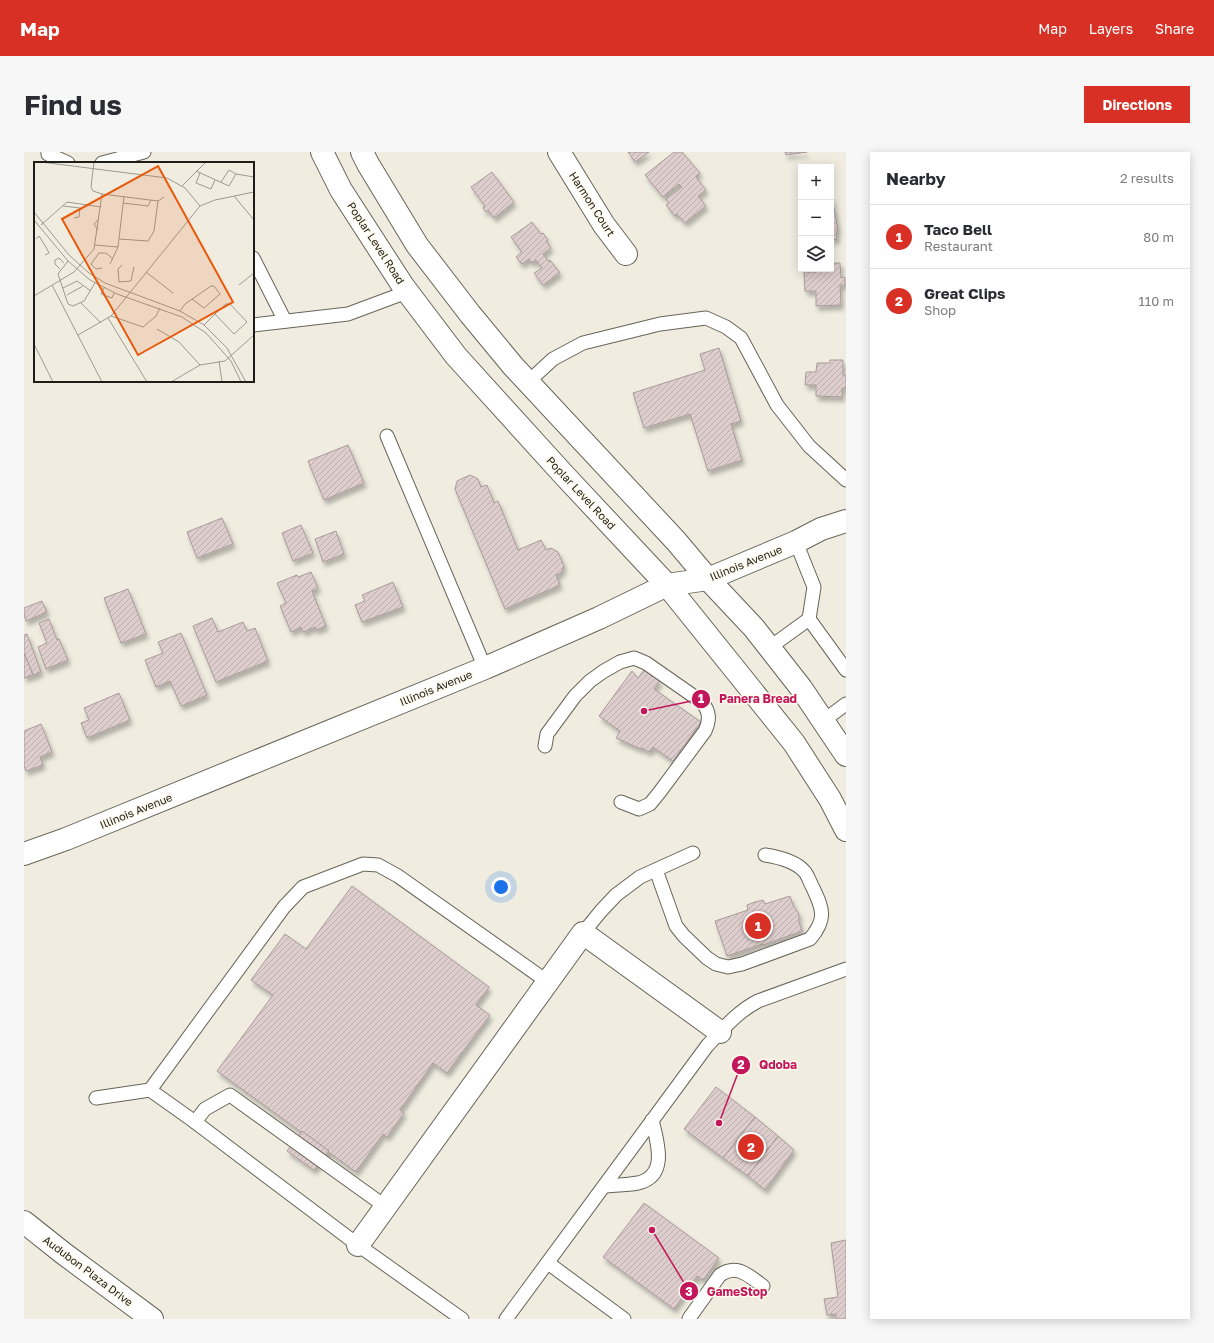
<!DOCTYPE html>
<html lang="en">
<head>
<meta charset="utf-8">
<style>
	:root { --surface:#fff; --page:#f7f7f7; --text:#2b2b33; --muted:#7c7c81; --line:#e1e1e2; --accent:#d93025 }
	body { margin:0; font-family:"Golos Text",sans-serif; background:var(--page); color:var(--text) }
	.controls { position:absolute; right:12px; top:12px; display:grid; overflow:hidden; border-radius:0px; box-shadow:0 2px 10px #0003 }
	.controls button { width:36px; height:36px; display:grid; place-items:center; padding:0; border:0; border-bottom:1px solid var(--line); background:var(--surface); color:var(--text); font:20px sans-serif }
	.you { position:absolute; left:477px; top:735px; width:14px; height:14px; margin:-10px; border:3px solid #fff; border-radius:50%; background:#1a73e8; box-shadow:0 0 0 6px #1a73e833 }
	.badge { display:grid; place-items:center; width:26px; height:26px; border-radius:50%; background:var(--accent); color:#fff; font-size:13px; font-weight:700 }
	.pin { position:absolute; translate:-50% -50%; border:2px solid #fff; box-shadow:0 1px 4px #0006 }
	.list { margin:0; padding:0; list-style:none }
	h2 { display:flex; justify-content:space-between; align-items:center; height:52px; margin:0; padding:0 16px; font-size:17px }
	h2 small { font-size:13px; font-weight:400; color:var(--muted) }
	.list li { display:grid; grid-template-columns:26px 1fr auto; gap:12px; align-items:center; box-sizing:border-box; height:64px; padding:0 16px; border-top:1px solid var(--line) }
	.list b { display:block; font-size:15px; white-space:nowrap }
	.list p { margin:0; font-size:13px; white-space:nowrap; color:var(--muted) }
	.list em { font-size:13px; font-style:normal; color:var(--muted) }
	.icon { flex:none; width:22px; height:22px; fill:none; stroke:currentColor; stroke-width:2; stroke-linecap:round; stroke-linejoin:round }
	.map { position:relative; flex:none; width:822px; height:1167px; overflow:hidden; border-radius:0px }
	header { display:flex; align-items:center; gap:24px; box-sizing:border-box; height:56px; padding:0 20px; background:var(--accent); color:#fff }
	header strong { font-size:19px }
	nav { display:flex; gap:22px; margin-inline-start:auto; font-size:14px }
	.intro { display:flex; align-items:center; justify-content:space-between; box-sizing:border-box; height:96px; padding:0 24px }
	h1 { margin:0; font-size:28px }
	.button { padding:10px 18px; border-radius:0px; background:var(--accent); color:#fff; font-size:14px; font-weight:700 }
	main { display:flex; gap:24px; padding:0 24px }
	aside { flex:1; background:var(--surface); border-radius:0px; box-shadow:0 2px 10px #0003 }
	.map>svg:first-child { display:block }
	.building { fill:url(#building-hatch); stroke:#a99a99; filter:url(#shadow) }
	.lines { fill:none; stroke-linecap:round; stroke-linejoin:round }
	.lane-casing { stroke:#676458; stroke-width:15 }
	.street-casing { stroke:#676458; stroke-width:24 }
	.secondary-casing { stroke:#676458; stroke-width:24 }
	.lane { stroke:#fff; stroke-width:13 }
	.street { stroke:#fff; stroke-width:22 }
	.secondary { stroke:#fff; stroke-width:22 }
	.labels { text-anchor:middle; stroke-width:3; stroke-linejoin:round; paint-order:stroke }
	.street-label { font-size:11px; fill:#1d1c17; stroke:#fefaed }
	.inset-road { fill:none; stroke:#9c9990; stroke-width:1 }
	.view { fill:#e8590c; fill-opacity:0.15; stroke:#e8590c; stroke-width:2 }
	.inset-edge { fill:none; stroke:#1d1c17; stroke-width:2 }
	.leader { fill:none; stroke:#c2185b; stroke-width:1.5 }
	.callout-dot { fill:#c2185b; stroke:#fefaed; stroke-width:1.5 }
	.mark-label { font-size:12px; text-anchor:middle; font-weight:bold; fill:#fff }
	.callout-label { font-size:12px; text-anchor:middle; font-weight:bold; fill:#c2185b; stroke:#fefaed; stroke-width:3; stroke-linejoin:round; paint-order:stroke }
</style>
</head>
<body>
<header>
<strong>Map</strong>
<nav><a>Map</a><a>Layers</a><a>Share</a></nav>
</header>
<div class="intro"><h1>Find us</h1><a class="button">Directions</a></div>
<main>
<div class="map">
<svg width="822" height="1167" viewBox="0 0 822 1167">
	<defs>
		<pattern id="building-hatch" width="6" height="6" patternUnits="userSpaceOnUse"><rect width="6" height="6" fill="#ddcdcc"/><path d="M-1 1l2-2M0 6l6-6M5 7l2-2" fill="none" stroke="#bdafae"/></pattern>
		<filter id="shadow"><feDropShadow dx="2.5" dy="4.5" stdDeviation="2" flood-color="#0004"/></filter>
	</defs>
	<rect width="100%" height="100%" fill="#f0ede0"/>
	<g class="building">
		<path d="M604,0H625L611,10Z"/>
		<path d="M650,0H658L676,21L672,25L682,38L674,44L682,54L661,71L653,62L651,64L642,53L645,51L642,47L658,35L655,32L639,45L621,23Z"/>
		<path d="M761,0H783L762,3Z"/>
		<path d="M468,20L490,50L470,66L464,58L462,60L459,56L461,54L447,35Z"/>
		<path d="M808,45L814,78L812,79L813,87L807,88V46Z"/>
		<path d="M508,70L517,82L519,81L524,88L522,89L527,96L519,102L525,110L526,108L536,121L519,133L510,121L518,116L512,108L508,111L505,107L498,112L492,105L498,100L487,85Z"/>
		<path d="M807,111H816L817,126L821,125V133H816L817,153L792,154V139H781L780,120H792L791,117H807Z"/>
		<path d="M695,196L717,269L707,272L718,308L684,319L666,262L620,276L609,241L681,218L676,202Z"/>
		<path d="M806,208H819V223L822,224V236H818V245L792,244V233H781L782,220H792L793,211H806Z"/>
		<path d="M324,293L340,331L300,348L284,309Z"/>
		<path d="M446,323L454,327L457,335L463,333L470,351L474,349L494,398L517,388L522,398L527,396L534,400L540,414L537,421L532,423L536,433L481,457L431,337L433,329Z"/>
		<path d="M198,366L209,392L173,406L163,380Z"/>
		<path d="M277,373L289,401L269,409L258,381Z"/>
		<path d="M312,379L320,402L299,410L291,387Z"/>
		<path d="M287,420L294,436L288,439L302,474L292,478L291,475L279,480L277,475L267,480L256,454L262,451L253,431L273,423L274,425Z"/>
		<path d="M369,430L379,455L338,470L331,453L341,449L338,443Z"/>
		<path d="M104,437L122,482L97,491L80,446Z"/>
		<path d="M18,449L23,460L2,469L0,462V456Z"/>
		<path d="M188,466L194,480L219,470L223,479L231,476L244,509L192,530L169,474Z"/>
		<path d="M25,467L33,488L35,487L44,508L22,517L14,495L23,491L15,471Z"/>
		<path d="M157,481L183,543L157,554L146,529L132,535L121,508L139,501L134,490Z"/>
		<path d="M3,482L17,520L9,523L0,501V483Z"/>
		<path d="M0,501L9,523L0,526Z"/>
		<path d="M620,518L636,529L630,537L677,570L649,609L629,595L625,600L618,596L617,597L592,586L596,579L575,564L608,519L614,526Z"/>
		<path d="M95,541L106,568L63,586L57,571L65,568L60,556Z"/>
		<path d="M17,572L28,600L16,605L19,613L2,619L0,614V579Z"/>
		<path d="M328,734L465,835L452,853L466,863L423,921L409,911L376,958L380,961L363,985L359,982L332,1020L193,919L249,843L227,828L261,782L282,797Z"/>
		<path d="M766,744L769,753L775,762V770L778,779L739,793L738,792L703,804L691,769L724,758L723,753L731,750L739,748L741,752Z"/>
		<path d="M692,935L731,965L699,1006L660,977Z"/>
		<path d="M731,965L754,984L724,1024L699,1006Z"/>
		<path d="M278,979L305,999L290,1018L263,999Z"/>
		<path d="M754,984L770,998L741,1038L724,1024Z"/>
		<path d="M620,1051L695,1106L679,1128L673,1124L650,1157L579,1105Z"/>
		<path d="M822,1088V1167H812V1162L803,1163L800,1147L814,1145L807,1091Z"/>
	</g>
	<g class="lines">
		<g class="lane-casing">
			<g id="lane">
				<path d="M24,0V2L44,11"/>
				<path d="M78,11L120,0"/>
				<path d="M229,106L261,169"/>
				<path d="M229,173L324,162L383,140"/>
				<path d="M504,230L529,207L559,191L636,172L682,166L702,175L717,186L753,253L785,294L822,328"/>
				<path d="M363,284L461,516"/>
				<path d="M772,390L790,435L785,467"/>
				<path d="M745,496L785,467L822,518"/>
				<path d="M799,569L822,552"/>
				<path d="M521,594L523,582L551,544L566,529L580,519L596,510L610,506L622,511L678,550C686,560 686,568 681,579L635,641L626,652L615,657L597,650"/>
				<path d="M632,718L652,774L660,784L683,806L692,812L704,815L718,812L786,787C803,767 799,757 789,736C786,731 784,723 780,719C771,709 754,705 741,703"/>
				<path d="M559,781L577,759L592,743L616,725L669,701"/>
				<path d="M126,938L260,755L279,735L339,712L354,713L374,724L524,830"/>
				<path d="M72,946L126,938L171,970L334,1093L438,1167"/>
				<path d="M171,970L181,957L206,943L362,1055"/>
				<path d="M580,1034C591,1033 603,1033 614,1031C645,1024 633,989 628,968"/>
				<path d="M524,1111L600,1167"/>
				<path d="M482,1167L683,894C699,877 713,860 734,849L822,817"/>
				<path d="M665,1167L666,1165L696,1123C713,1111 725,1124 739,1134"/>
			</g>
		</g>
		<g class="street-casing">
			<g id="street">
				<path d="M535,0L580,73L602,102"/>
				<path d="M0,702L42,687L461,516L575,466L643,433L684,427L772,390L797,377L822,369"/>
				<path d="M0,1070L39,1101L128,1167"/>
				<path d="M334,1093L559,781L696,880"/>
			</g>
		</g>
		<g class="secondary-casing">
			<g id="secondary">
				<path d="M298,0L317,38L379,134L432,204L540,323L643,433L770,591L806,647L822,678"/>
				<path d="M338,0L344,12L393,93L446,162L489,214L652,389L684,427L730,476L777,536L822,603"/>
			</g>
		</g>
		<use href="#lane" class="lane"/>
		<use href="#street" class="street"/>
		<use href="#secondary" class="secondary"/>
	</g>
	<g class="labels">
		<g class="street-label">
			<text transform="translate(568 52) rotate(57)" y="4">Harmon Court</text>
			<text transform="translate(352 91) rotate(57)" y="4">Poplar Level Road</text>
			<text transform="translate(557 341) rotate(47)" y="4">Poplar Level Road</text>
			<text transform="translate(722 411) rotate(-22)" y="4">Illinois Avenue</text>
			<text transform="translate(412 536) rotate(-22)" y="4">Illinois Avenue</text>
			<text transform="translate(112 659) rotate(-22)" y="4">Illinois Avenue</text>
			<text transform="translate(64 1119) rotate(37)" y="4">Audubon Plaza Drive</text>
		</g>
	</g>
	<g transform="translate(10 10)">
		<rect width="220" height="220" fill="#f0ede0"/>
		<path class="inset-road" d="M7,0L133,16L151,26L166,44M162,9L195,24L202,12L220,15M166,11L162,21L177,27L181,18M187,20L195,8L202,12M148,24L172,0M68,32L124,39L130,35M200,34L220,58M89,41L114,44L117,38M29,44L46,46L45,55L40,56M0,50L35,93L55,111L71,121L146,149L170,163L193,186L212,220M0,58L34,99L56,118L83,132L148,155L172,171L197,199L207,220M7,63L33,40L67,45M64,68L60,62L65,57M2,77L5,74L13,87L15,91L11,93M85,77L114,79L120,69L124,39M61,83L84,85L90,34M34,99L24,112L34,142L39,144L50,139L61,121M76,102L84,85M88,103L84,107L85,120L97,119L100,105M68,106L62,107L57,102L65,91H72L79,97M26,107L21,102V98L25,96L30,101M112,110L139,131M18,123L68,220M205,123L220,111M29,126L43,119L57,129M70,126L67,132L78,136L80,131M33,133L49,124M0,134L40,110L60,87L68,32L59,29L57,25L60,0M47,141L67,161M146,149L151,142L177,124H180L186,132L170,146L158,137M77,154L109,165L122,154L126,146M74,156L113,220M170,163L181,152L192,142H196L213,160L200,172L181,152M123,167L145,180L166,203M44,173L77,154L166,44L181,38L220,30M0,182L19,220M185,199L188,220M137,220L166,203L191,199L220,173"/>
		<path class="view" d="M124,4L199,140L104,193L28,57Z"/>
		<rect width="220" height="220" class="inset-edge"/>
	</g>
	<path class="leader" d="M620 559L677 547M695 971L717 913M628 1078L665 1139"/>
	<g class="callout-dot">
		<circle cx="620" cy="559" r="4"/>
		<circle cx="695" cy="971" r="4"/>
		<circle cx="628" cy="1078" r="4"/>
		<circle cx="677" cy="547" r="10"/>
		<circle cx="717" cy="913" r="10"/>
		<circle cx="665" cy="1139" r="10"/>
	</g>
	<g class="mark-label">
		<text x="677" y="551">1</text>
		<text x="717" y="917">2</text>
		<text x="665" y="1144">3</text>
	</g>
	<g class="callout-label">
		<text x="734" y="551">Panera Bread</text>
		<text x="754" y="917">Qdoba</text>
		<text x="713" y="1144">GameStop</text>
	</g>
</svg>
<div class="controls">
<button>+</button>
<button>−</button>
<button><svg class="icon" aria-label="layers" viewBox="0 0 24 24"><path d="M12 4l9 5-9 5-9-5zM3 14l9 5 9-5"/></svg></button>
</div>
<div class="you"></div>
<div class="pin badge" style="left:734px;top:774px">1</div>
<div class="pin badge" style="left:727px;top:995px">2</div>
</div>
<aside>
<h2>Nearby<small>2 results</small></h2>
<ul class="list">
<li><span class="badge">1</span><div><b>Taco Bell</b><p>Restaurant</p></div><em>80 m</em></li>
<li><span class="badge">2</span><div><b>Great Clips</b><p>Shop</p></div><em>110 m</em></li>
</ul>
</aside>
</main>
</body>
</html>
